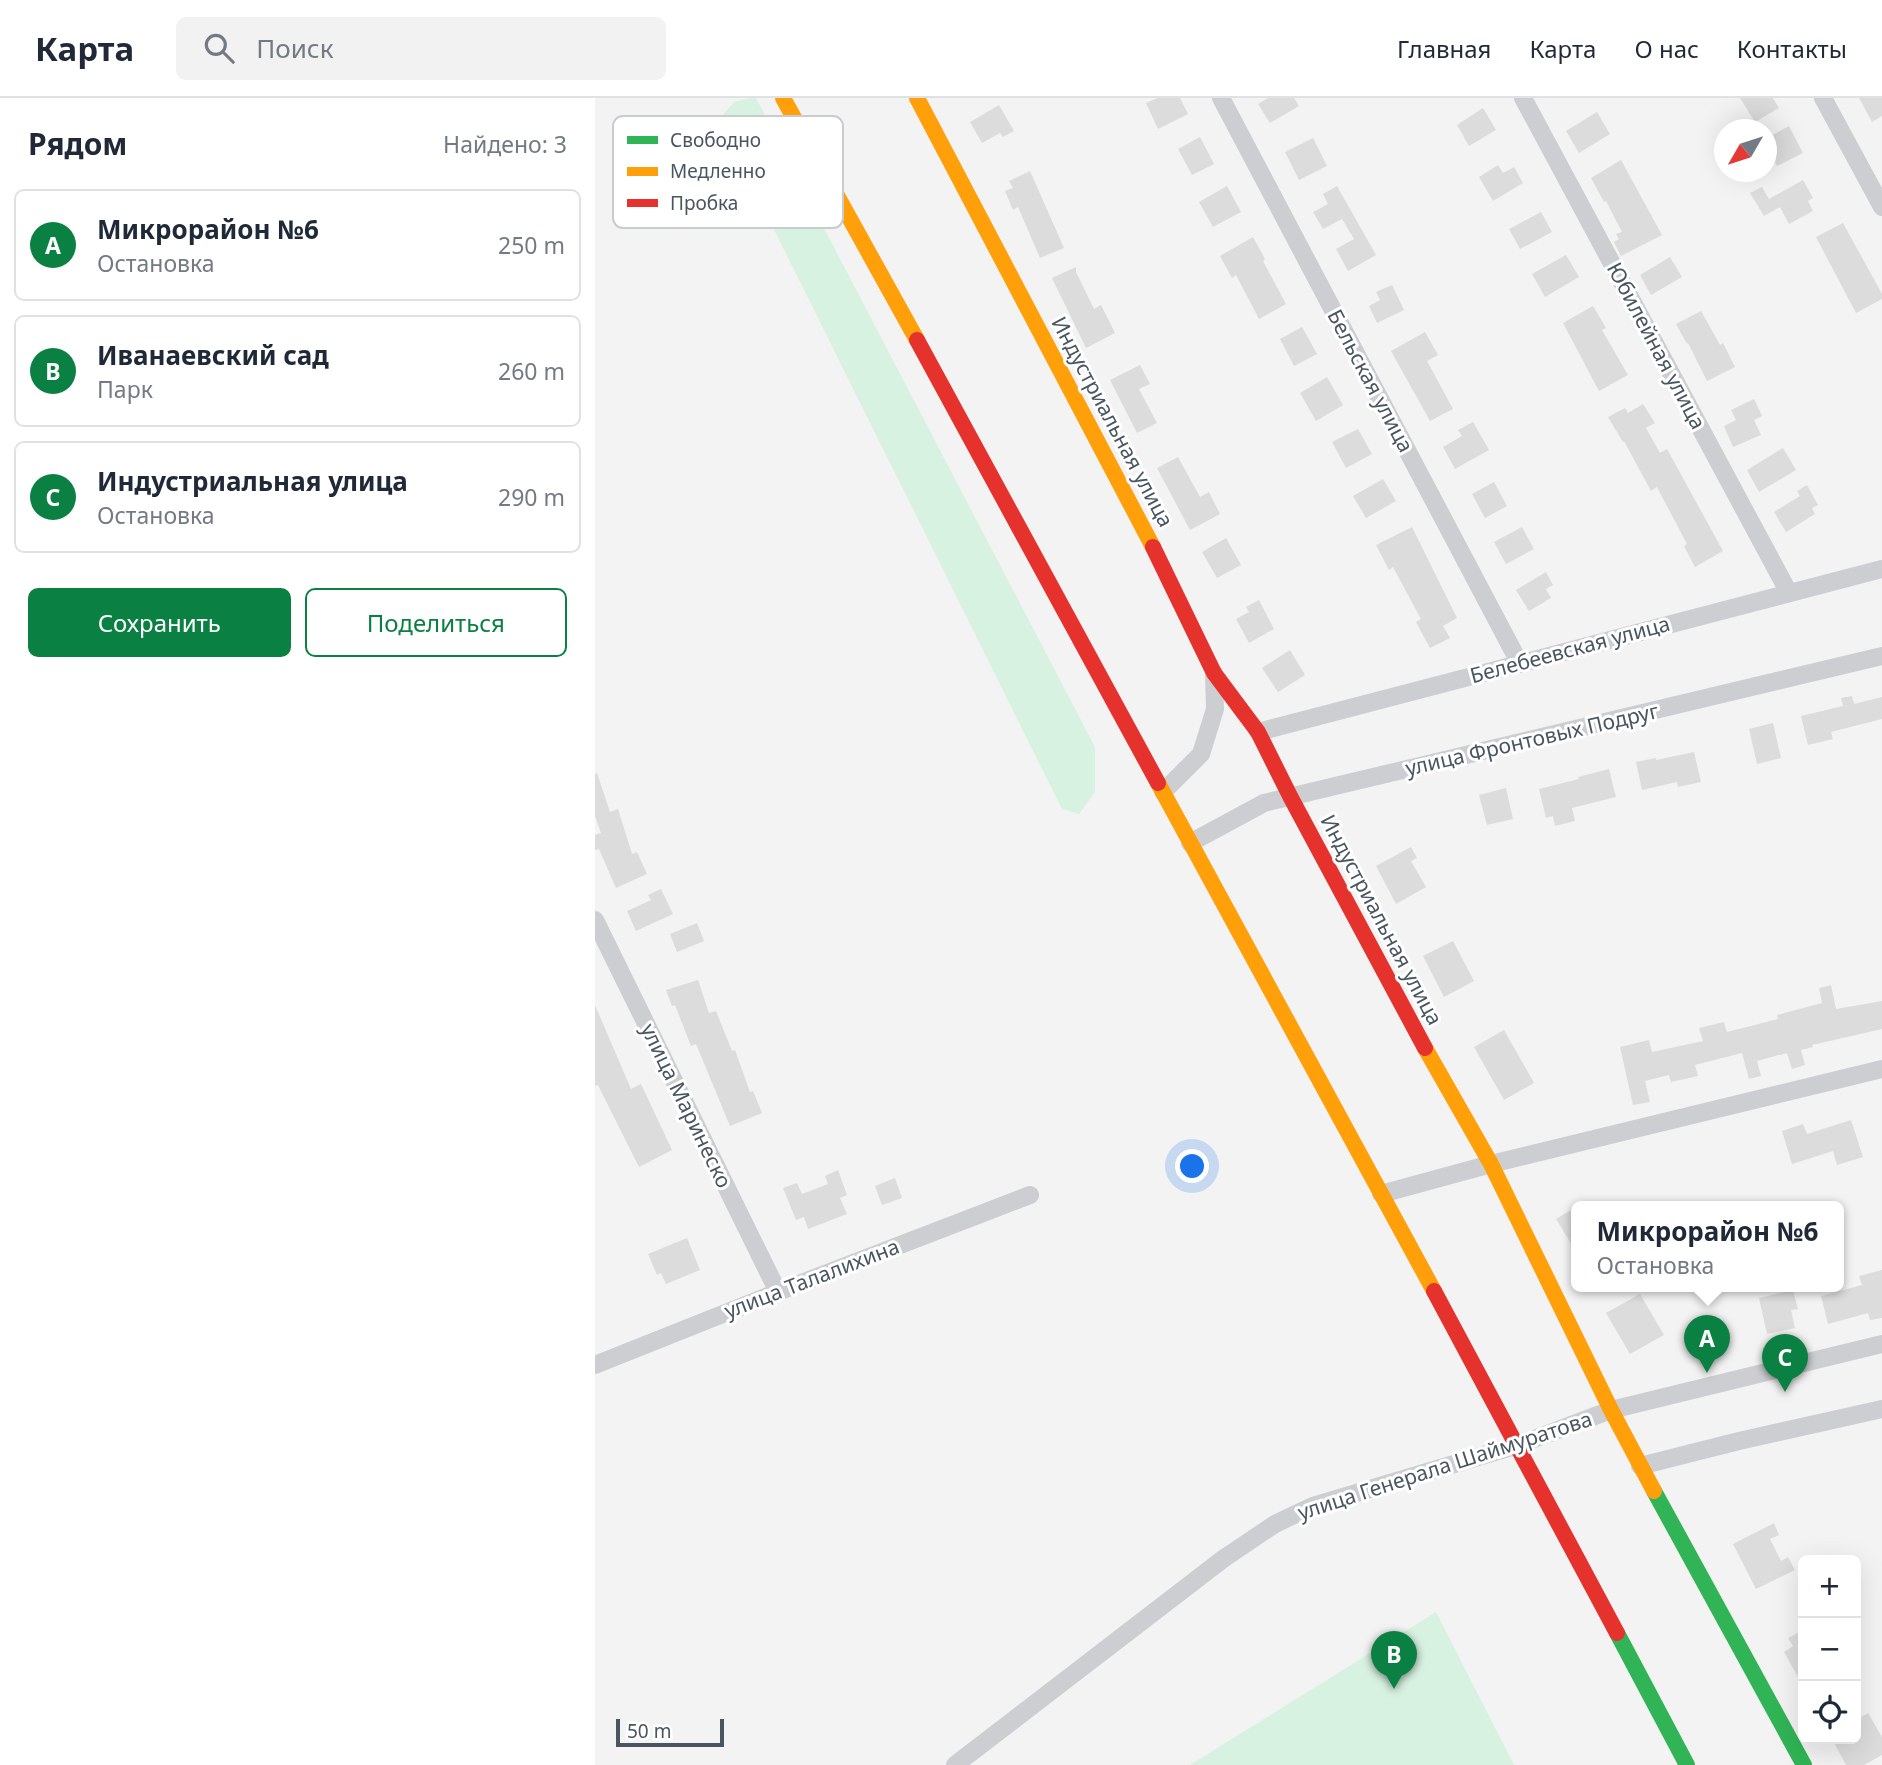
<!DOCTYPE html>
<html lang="ru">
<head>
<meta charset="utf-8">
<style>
	:root { --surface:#fff; --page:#f2f2f3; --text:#1f2937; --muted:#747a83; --line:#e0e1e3; --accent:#0b8043 }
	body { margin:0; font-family:"Noto Sans",sans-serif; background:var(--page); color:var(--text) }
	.controls { position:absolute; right:21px; bottom:21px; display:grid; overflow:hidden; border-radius:10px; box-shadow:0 7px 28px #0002 }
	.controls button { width:63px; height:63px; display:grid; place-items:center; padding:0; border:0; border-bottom:2px solid var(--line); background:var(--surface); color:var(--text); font:35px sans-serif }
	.compass { position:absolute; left:1119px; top:21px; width:63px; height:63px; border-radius:50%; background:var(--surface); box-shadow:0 7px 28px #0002; rotate:231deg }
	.scale { position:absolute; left:21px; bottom:18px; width:108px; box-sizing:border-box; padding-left:7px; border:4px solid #495560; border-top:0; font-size:19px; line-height:24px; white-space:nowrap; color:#495560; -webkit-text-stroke:5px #fff; paint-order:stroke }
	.you { position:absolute; left:598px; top:1069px; width:24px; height:24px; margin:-18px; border:5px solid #fff; border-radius:50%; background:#1a73e8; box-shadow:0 0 0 10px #1a73e833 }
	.badge { display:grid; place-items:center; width:46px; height:46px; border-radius:50%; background:var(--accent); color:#fff; font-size:23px; font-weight:700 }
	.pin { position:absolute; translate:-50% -58px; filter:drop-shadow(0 2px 4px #0008) }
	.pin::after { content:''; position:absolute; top:37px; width:24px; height:21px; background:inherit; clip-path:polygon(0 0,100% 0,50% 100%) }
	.popup { position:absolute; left:976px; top:1103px; width:273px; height:91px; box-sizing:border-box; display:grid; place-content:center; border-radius:10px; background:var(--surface); filter:drop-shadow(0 2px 5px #0005); font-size:23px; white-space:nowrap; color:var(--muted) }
	.popup b { font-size:26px; color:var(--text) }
	.popup::after { content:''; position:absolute; left:50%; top:100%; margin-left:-14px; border:14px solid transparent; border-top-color:var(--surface) }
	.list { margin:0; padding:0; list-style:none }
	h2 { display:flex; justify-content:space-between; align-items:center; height:91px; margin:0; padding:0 28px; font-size:30px }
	h2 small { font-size:23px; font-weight:400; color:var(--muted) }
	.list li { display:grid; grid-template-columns:46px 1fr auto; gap:21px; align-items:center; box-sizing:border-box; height:112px; margin:0 14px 14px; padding:0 14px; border:2px solid var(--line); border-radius:10px }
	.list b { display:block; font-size:26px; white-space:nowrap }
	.list p { margin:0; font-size:23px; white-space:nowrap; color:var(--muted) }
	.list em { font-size:23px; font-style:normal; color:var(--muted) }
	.actions { display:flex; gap:14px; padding:21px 28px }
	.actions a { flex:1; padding:16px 0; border:2px solid var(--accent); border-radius:10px; text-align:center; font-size:24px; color:var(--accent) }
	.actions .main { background:var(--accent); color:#fff }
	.icon { flex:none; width:38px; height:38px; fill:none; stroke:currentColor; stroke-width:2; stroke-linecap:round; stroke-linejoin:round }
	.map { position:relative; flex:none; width:1287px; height:1667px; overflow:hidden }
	header { display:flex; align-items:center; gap:42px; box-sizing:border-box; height:98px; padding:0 35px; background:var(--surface); border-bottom:2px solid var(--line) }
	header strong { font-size:33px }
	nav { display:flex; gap:38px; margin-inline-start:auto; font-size:24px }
	.search { width:490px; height:63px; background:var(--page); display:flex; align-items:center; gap:18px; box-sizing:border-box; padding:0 24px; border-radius:10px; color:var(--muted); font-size:26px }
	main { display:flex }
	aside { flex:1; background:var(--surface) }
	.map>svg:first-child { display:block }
	.green { fill:#d7f2e1 }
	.building { fill:#dcdcdd }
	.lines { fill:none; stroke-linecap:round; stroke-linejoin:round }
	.street { stroke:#ccced1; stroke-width:18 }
	.fast { stroke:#30b455; stroke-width:16 }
	.slow { stroke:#ff9f0a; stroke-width:16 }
	.jam { stroke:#e5322d; stroke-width:16 }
	.labels { text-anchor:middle; stroke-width:6; stroke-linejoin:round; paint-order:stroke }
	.street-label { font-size:21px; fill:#495560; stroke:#fff }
	.key { fill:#fff; stroke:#c8cccf; stroke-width:2 }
	.key-label { font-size:19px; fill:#495560 }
</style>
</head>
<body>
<header>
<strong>Карта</strong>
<div class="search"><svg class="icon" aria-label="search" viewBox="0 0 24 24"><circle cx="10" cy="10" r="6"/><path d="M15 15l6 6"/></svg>Поиск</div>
<nav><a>Главная</a><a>Карта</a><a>О нас</a><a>Контакты</a></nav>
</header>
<main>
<aside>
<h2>Рядом<small>Найдено: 3</small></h2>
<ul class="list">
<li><span class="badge">A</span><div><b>Микрорайон №6</b><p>Остановка</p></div><em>250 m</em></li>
<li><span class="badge">B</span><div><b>Иванаевский сад</b><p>Парк</p></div><em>260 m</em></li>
<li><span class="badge">C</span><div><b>Индустриальная улица</b><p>Остановка</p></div><em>290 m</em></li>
</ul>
<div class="actions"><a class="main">Сохранить</a><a>Поделиться</a></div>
</aside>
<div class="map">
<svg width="1287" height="1667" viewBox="0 0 1287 1667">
	<rect width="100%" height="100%" fill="#f3f3f3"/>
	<g class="green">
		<path d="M154,0H161L500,649V694L484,716L467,711L124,21L139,4Z"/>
		<path d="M841,1514L919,1667H595Z"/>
	</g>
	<g class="building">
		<path d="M562,0H585L593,16L563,31L551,5Z"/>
		<path d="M673,0H699L704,8L675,25L663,6Z"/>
		<path d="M1145,0H1178L1184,10L1160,24Z"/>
		<path d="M1264,0H1287V18L1277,24Z"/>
		<path d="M404,7L419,33L408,39L405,35L387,45L375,24Z"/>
		<path d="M888,10L901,32L874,48L862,27Z"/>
		<path d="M1002,14L1015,36L984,55L971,33Z"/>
		<path d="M1194,28L1208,55L1182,68L1172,48V40Z"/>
		<path d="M605,39L619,66L597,77L583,51Z"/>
		<path d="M718,40L732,68L704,82L690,54Z"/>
		<path d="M1026,62L1067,137L1026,158L1019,144L1024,141L1021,136L1027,134L1011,103L1009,104L996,80Z"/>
		<path d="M903,67L908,75L919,69L928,85L898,103L884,79Z"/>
		<path d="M435,73L469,150L445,160L423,109L418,112L410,93L418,90L414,83Z"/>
		<path d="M1208,82L1218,100L1213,103L1218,113L1194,126L1185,109L1169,118L1155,95L1167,89L1174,101Z"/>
		<path d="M632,88L646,114L618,129L604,104Z"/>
		<path d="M742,88L781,157L753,173L741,151L759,141L747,121L728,131L718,114L733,106L728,96Z"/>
		<path d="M946,114L957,134L925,151L914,131Z"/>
		<path d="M1248,125L1287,196V201L1261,215L1221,139Z"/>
		<path d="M658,139L670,161L668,163L691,206L664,221L641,177L637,180L625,158Z"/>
		<path d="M971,157L984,179L950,199L937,176Z"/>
		<path d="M1075,159L1087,179L1056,197L1045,177Z"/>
		<path d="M481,169V174L499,211L506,207L520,235L491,250L457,180Z"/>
		<path d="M797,187L809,212L782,225L774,208L785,202L781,194Z"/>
		<path d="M998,208L1011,230L1007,232L1033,277L1004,293L968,225Z"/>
		<path d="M1106,213L1125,247L1128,245L1140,269L1112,283L1093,245L1092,246L1081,226Z"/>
		<path d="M707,229L722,256L699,268L685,241Z"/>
		<path d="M830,234L843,257L832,263L858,311L835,323L796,253Z"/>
		<path d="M545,267L555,286L544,291L562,325L542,335L515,282Z"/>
		<path d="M732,279L748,307L721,323L705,295Z"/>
		<path d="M1159,301L1167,318L1159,322L1166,337L1138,349L1129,328L1141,322L1136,312Z"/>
		<path d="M1048,306L1060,325L1051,330L1065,355L1072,351L1128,453L1100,469L1089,448L1092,446L1062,389L1056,393L1029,343L1028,344L1013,319L1030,310L1033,315Z"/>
		<path d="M878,324L894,352L860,371L848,349L867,338L863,332Z"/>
		<path d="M763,331L777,356L751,370L737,344Z"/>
		<path d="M1188,350L1201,372L1164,394L1152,372Z"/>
		<path d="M583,359L605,399L614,394L625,416L595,432L562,370Z"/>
		<path d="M788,381L801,403L771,420L758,398Z"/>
		<path d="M899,384L912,408L890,420L877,396Z"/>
		<path d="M1212,387L1223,407L1217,410L1220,416L1191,434L1179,414L1205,398L1202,393Z"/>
		<path d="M817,429L862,520L848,528L855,540L835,550L821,524L826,521L798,469L794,472L781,447Z"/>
		<path d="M927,429L939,451L911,466L899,444Z"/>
		<path d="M631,440L646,467L622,480L607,454Z"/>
		<path d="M951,474L958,487L951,491L956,500L934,513L921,492Z"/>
		<path d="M664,502L679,531L654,545L641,521L654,514L651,509Z"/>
		<path d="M695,552L710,577L683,594L667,570Z"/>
		<path d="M1257,598L1259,606L1287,599V621L1236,634L1238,641L1213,647L1206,618L1248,608L1246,600Z"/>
		<path d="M1178,625L1186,660L1162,666L1154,631Z"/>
		<path d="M1099,654L1106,684L1083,689L1082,684L1047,692L1041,664L1061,660V662Z"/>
		<path d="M1014,671L1021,699L977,710L980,723L960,728L958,718L951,720L944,691L984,681L983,679Z"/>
		<path d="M2,675L15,714L23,711L37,756L42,754L52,776L21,790L4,751L0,752V737L6,735L0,718V676Z"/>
		<path d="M911,690L918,721L892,727L884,697Z"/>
		<path d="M816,749L822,760L816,763L831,789L801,806L781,768Z"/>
		<path d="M66,791L78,816L41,833L32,813L56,802L53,797Z"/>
		<path d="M102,825L109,843L82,854L75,836Z"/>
		<path d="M858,843L879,883L849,899L828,858Z"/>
		<path d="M103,882L114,915L121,913L137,953L140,952L155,994L158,993L167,1015L135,1028L101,946L96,948L80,907L77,908L71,892Z"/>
		<path d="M1236,887L1241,911L1287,903V931L1217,947L1218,949L1206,952L1210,967L1197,971L1192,955L1162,963L1166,978L1154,981L1147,955L1100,967L1103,978L1076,984L1074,977L1050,983L1055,1004L1038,1007L1025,949L1054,942L1057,954L1108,943L1104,930L1129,924L1132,934L1183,921L1182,917L1227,905L1224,890Z"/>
		<path d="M0,907L36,991L46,986L77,1052L44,1069L3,987L0,988Z"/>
		<path d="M909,932L939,985L909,1002L879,949Z"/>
		<path d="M1256,1022L1268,1059L1242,1067L1238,1053L1197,1066L1187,1033L1208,1026L1212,1036Z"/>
		<path d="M243,1072L252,1097L245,1100L252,1116L213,1131L209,1119L201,1122L188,1090L202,1085L207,1096L233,1086L230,1078Z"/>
		<path d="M300,1080L307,1100L287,1107L280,1088Z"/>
		<path d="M981,1109V1154L961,1121Z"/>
		<path d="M92,1140L105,1172L71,1186L66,1175L62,1177L53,1156Z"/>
		<path d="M1287,1172V1220L1275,1222L1273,1215L1233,1226L1226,1198L1267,1187L1264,1178Z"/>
		<path d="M1198,1192L1203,1211L1196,1212L1200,1230L1172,1236L1164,1200Z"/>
		<path d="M1045,1196L1069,1237L1035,1256L1011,1215Z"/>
		<path d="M1179,1425L1184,1437L1175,1441L1186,1463L1193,1459L1200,1472L1161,1491L1138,1446Z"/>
		<path d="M1208,1532V1588L1189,1554L1198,1548L1193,1540Z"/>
		<path d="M1273,1615L1287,1639V1657L1269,1667H1251L1237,1641H1261V1622Z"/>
	</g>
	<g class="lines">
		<g class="street">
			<path d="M626,0L925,566"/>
			<path d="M928,0L1194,495"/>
			<path d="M1228,0L1287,109"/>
			<path d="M663,634L1287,471"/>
			<path d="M568,694L606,656L620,611L619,575"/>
			<path d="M595,745L669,705L1287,558"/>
			<path d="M0,822L183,1194"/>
			<path d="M786,1096L896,1066L1287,971"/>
			<path d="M0,1267L183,1194L435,1097"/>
			<path d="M1045,1368L1144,1343L1287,1311"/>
			<path d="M360,1667L628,1461L680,1426L718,1408L923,1347L1016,1312L1287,1246"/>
		</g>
		<g class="fast">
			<path d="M1059,1393L1209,1667"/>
			<path d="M1022,1535L1092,1667"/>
		</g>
		<g class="slow">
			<path d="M188,0L322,242"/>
			<path d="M322,0L558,449"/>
			<path d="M563,685L839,1193"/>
			<path d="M830,950L896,1066L1016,1312L1059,1393"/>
		</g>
		<g class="jam">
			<path d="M322,242L563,685"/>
			<path d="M558,449L619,575L663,634L696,700L830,950"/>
			<path d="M839,1193L1022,1535"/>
		</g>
	</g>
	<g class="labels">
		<g class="street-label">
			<text transform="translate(1061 248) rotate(62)" y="7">Юбилейная улица</text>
			<text transform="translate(775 283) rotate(62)" y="7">Бельская улица</text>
			<text transform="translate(517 324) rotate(62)" y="7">Индустриальная улица</text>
			<text transform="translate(975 552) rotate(-15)" y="7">Белебеевская улица</text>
			<text transform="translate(937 642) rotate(-13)" y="7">улица Фронтовых Подруг</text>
			<text transform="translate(786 822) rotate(62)" y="7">Индустриальная улица</text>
			<text transform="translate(91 1008) rotate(64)" y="7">улица Маринеско</text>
			<text transform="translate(217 1181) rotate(-21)" y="7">улица Талалихина</text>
			<text transform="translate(850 1368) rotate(-18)" y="7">улица Генерала Шаймуратова</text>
		</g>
	</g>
	<rect x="18" y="18" width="230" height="112" rx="10" class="key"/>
	<rect x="32" y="38" width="31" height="8" fill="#30b455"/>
	<rect x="32" y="69" width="31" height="9" fill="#ff9f0a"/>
	<rect x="32" y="101" width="31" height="8" fill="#e5322d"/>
	<g class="key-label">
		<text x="75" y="49">Свободно</text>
		<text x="75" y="80">Медленно</text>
		<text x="75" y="112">Пробка</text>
	</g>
</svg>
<div class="controls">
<button>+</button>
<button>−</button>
<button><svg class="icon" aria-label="locate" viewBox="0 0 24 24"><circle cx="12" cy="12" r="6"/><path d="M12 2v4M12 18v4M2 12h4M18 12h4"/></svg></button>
</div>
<svg class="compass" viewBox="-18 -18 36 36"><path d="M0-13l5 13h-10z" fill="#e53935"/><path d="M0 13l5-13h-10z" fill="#747a83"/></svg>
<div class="scale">50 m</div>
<div class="you"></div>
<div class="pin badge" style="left:1112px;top:1275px">A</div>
<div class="popup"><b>Микрорайон №6</b>Остановка</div>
<div class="pin badge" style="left:799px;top:1591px">B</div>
<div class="pin badge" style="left:1190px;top:1294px">C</div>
</div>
</main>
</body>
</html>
